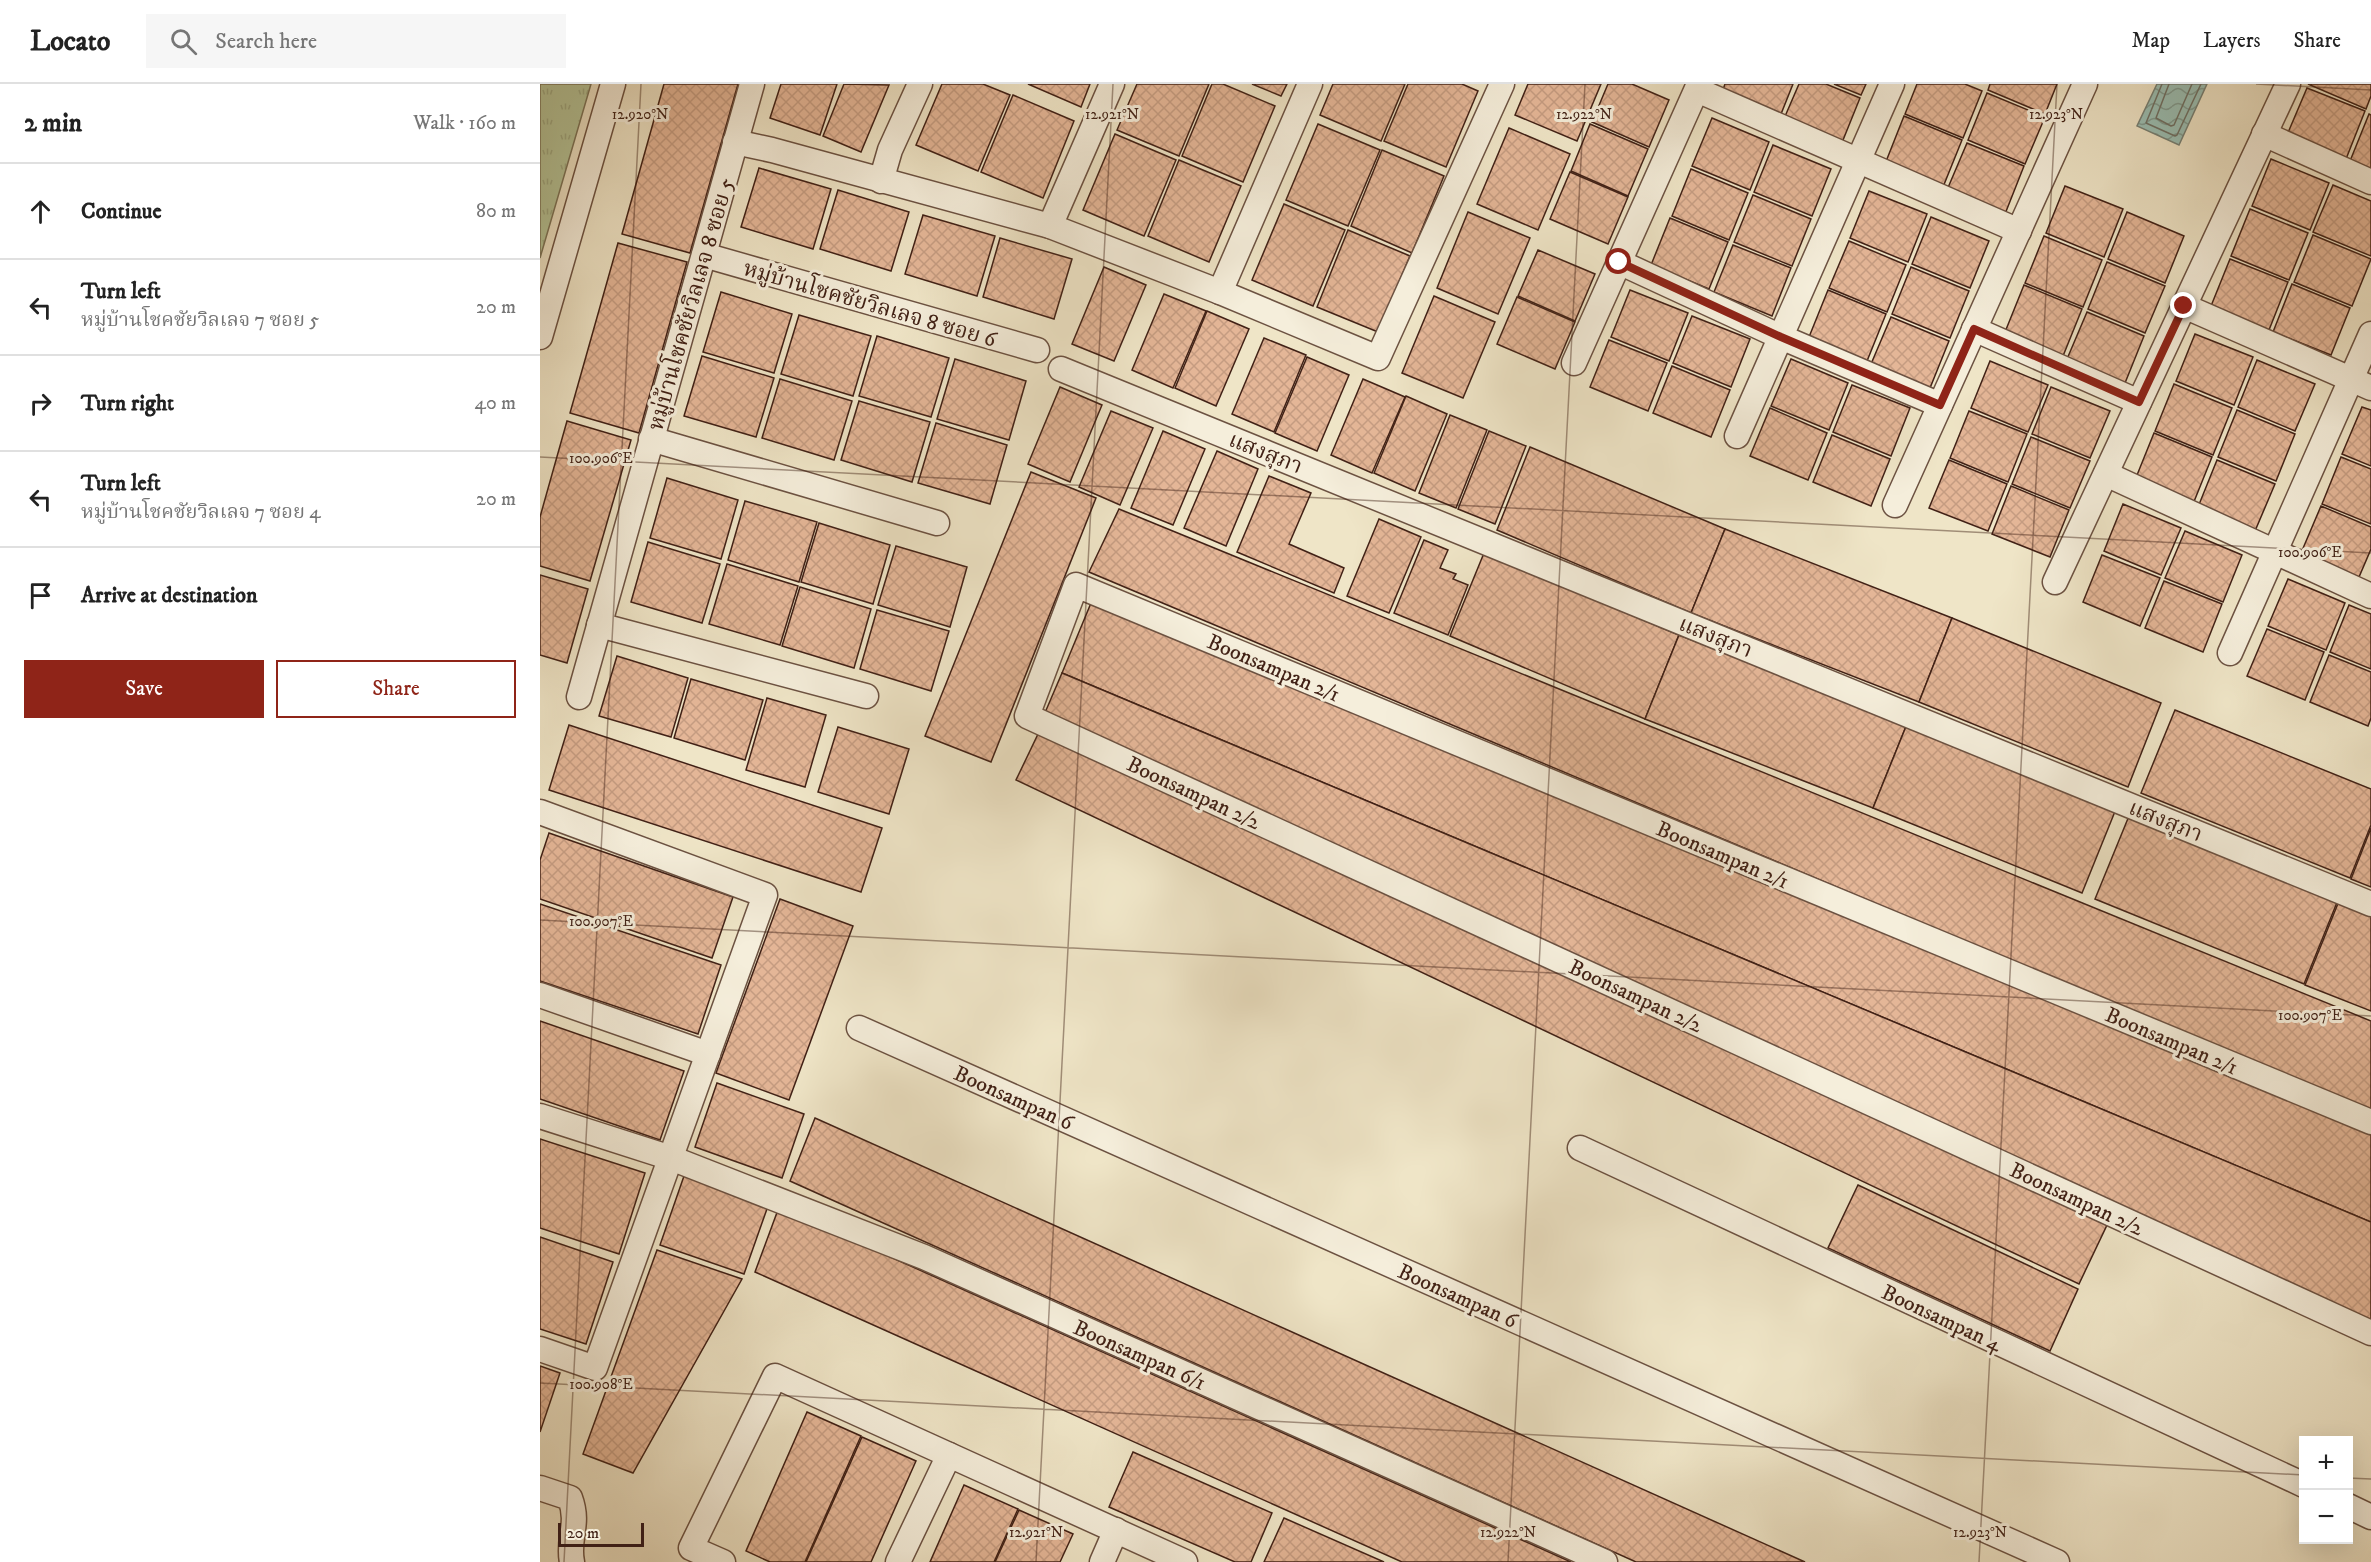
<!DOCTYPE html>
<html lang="en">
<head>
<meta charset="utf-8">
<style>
	:root { --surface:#fff; --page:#f6f6f6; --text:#222; --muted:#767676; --line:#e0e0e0; --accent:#8f2418 }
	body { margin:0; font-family:"IM FELL DW Pica","Noto Serif Thai",serif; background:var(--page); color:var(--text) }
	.controls { position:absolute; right:18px; bottom:18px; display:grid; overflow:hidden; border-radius:0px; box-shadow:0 6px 24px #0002 }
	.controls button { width:54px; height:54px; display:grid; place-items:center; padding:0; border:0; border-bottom:2px solid var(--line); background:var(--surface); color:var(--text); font:30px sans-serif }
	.scale { position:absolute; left:18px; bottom:15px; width:86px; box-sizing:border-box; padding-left:6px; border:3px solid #412116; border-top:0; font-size:16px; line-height:21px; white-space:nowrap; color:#412116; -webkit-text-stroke:4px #f5eedb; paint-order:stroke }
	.stop { position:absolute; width:18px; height:18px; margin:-14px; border:4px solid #8f2418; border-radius:50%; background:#fff }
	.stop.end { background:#8f2418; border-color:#fff; box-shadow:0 2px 6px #0008 }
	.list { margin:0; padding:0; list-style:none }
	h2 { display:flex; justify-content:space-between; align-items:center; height:78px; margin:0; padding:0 24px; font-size:26px }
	h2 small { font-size:20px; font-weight:400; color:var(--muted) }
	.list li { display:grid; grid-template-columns:39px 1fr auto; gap:18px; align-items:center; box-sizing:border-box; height:96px; padding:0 24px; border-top:2px solid var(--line) }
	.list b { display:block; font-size:22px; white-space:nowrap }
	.list p { margin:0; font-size:20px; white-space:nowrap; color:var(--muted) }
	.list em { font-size:20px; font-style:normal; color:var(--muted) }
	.actions { display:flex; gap:12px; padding:18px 24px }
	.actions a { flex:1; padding:14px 0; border:2px solid var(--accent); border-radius:0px; text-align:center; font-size:21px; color:var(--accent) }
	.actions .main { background:var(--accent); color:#fff }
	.icon { flex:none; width:33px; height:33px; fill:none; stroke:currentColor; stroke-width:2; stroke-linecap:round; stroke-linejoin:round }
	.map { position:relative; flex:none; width:1831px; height:1478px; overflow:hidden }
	header { display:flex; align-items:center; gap:36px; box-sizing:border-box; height:84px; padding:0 30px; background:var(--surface); border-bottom:2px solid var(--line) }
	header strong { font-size:28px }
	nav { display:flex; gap:33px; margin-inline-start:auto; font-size:21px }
	.search { width:420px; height:54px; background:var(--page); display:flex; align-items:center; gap:15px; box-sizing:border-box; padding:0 21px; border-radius:0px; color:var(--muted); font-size:22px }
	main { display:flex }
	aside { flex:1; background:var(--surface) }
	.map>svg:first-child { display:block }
	.grass { fill:url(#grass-tufts); stroke:#7b7358; stroke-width:1.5 }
	.water { fill:url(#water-waves); stroke:#768075; stroke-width:1.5 }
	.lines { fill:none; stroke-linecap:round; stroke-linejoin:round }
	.shore { stroke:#6e7065; stroke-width:1.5 }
	.building { fill:url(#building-cross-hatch); stroke:#412116; stroke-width:1.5 }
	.street-casing { stroke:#6c5242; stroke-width:27 }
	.street { stroke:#f5eedb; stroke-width:24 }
	.route { stroke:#8f2418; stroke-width:8 }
	.ticks { fill:none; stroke:#412116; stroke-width:1.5; stroke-opacity:0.45 }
	.labels { text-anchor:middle; stroke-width:6; stroke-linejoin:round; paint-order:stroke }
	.street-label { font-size:22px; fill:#412116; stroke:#f5eedb }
	.ticks-label { font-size:15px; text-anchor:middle; fill:#412116; stroke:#f5eedb; stroke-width:6; stroke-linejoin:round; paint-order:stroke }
</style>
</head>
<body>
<header>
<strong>Locato</strong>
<div class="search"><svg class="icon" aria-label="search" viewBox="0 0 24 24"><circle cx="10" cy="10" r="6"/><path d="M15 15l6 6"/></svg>Search here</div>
<nav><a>Map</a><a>Layers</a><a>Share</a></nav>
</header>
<main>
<aside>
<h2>2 min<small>Walk · 160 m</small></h2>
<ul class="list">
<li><svg class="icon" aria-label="ahead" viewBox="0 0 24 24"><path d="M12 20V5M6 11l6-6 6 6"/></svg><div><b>Continue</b></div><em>80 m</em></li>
<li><svg class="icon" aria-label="left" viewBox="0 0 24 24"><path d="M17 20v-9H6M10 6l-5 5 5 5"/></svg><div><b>Turn left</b><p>หมู่บ้านโชคชัยวิลเลจ 7 ซอย 5</p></div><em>20 m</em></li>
<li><svg class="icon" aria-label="right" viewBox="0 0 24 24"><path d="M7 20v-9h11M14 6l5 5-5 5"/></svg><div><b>Turn right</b></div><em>40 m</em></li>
<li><svg class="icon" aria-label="left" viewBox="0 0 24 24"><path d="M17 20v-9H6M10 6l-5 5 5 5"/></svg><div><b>Turn left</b><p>หมู่บ้านโชคชัยวิลเลจ 7 ซอย 4</p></div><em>20 m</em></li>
<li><svg class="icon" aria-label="arrive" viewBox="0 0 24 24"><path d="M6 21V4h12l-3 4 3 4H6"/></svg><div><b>Arrive at destination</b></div></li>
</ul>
<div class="actions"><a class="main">Save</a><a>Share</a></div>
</aside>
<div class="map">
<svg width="1831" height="1478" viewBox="0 0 1831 1478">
	<defs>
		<pattern id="grass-tufts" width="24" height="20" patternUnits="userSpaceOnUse" patternTransform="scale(1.5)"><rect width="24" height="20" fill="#b5c599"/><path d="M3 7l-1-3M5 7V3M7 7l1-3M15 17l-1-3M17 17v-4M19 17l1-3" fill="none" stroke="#9da983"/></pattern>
		<pattern id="water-waves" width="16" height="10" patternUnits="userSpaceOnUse" patternTransform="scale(1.5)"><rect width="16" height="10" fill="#9abfb4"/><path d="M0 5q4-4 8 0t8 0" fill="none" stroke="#7f9b91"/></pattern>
		<pattern id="building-cross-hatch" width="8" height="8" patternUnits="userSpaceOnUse" patternTransform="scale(1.5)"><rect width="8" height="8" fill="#e4b697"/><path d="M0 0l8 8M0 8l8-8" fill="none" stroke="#c59c81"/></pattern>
	</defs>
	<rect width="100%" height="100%" fill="#efe5c7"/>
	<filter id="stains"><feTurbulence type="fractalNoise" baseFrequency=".00333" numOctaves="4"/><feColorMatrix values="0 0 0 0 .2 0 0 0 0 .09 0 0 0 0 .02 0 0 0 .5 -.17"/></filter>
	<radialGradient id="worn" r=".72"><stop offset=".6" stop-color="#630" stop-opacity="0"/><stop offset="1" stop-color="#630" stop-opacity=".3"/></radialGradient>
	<path class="grass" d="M0,0H51L0,174Z"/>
	<path class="water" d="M1617,0H1667L1639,61L1597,42Z"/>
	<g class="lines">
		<g class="shore">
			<path d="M1622,0L1606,39L1635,52L1637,51L1661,0"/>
			<path d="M1629,0L1616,34L1631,42L1634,41L1652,0"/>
		</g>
	</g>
	<g class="building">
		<path d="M124,0H198L150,169L82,150Z"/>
		<path d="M241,0H297L280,51L230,34Z"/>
		<path d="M304,0L349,1L321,68L283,52Z"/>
		<path d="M402,0H443L470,11L438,87L376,61Z"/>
		<path d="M488,0H550L541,23Z"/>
		<path d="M597,0H669L639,72L577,46Z"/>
		<path d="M672,0H683L735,22L703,98L642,72Z"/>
		<path d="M712,0H747L741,12Z"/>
		<path d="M793,0H865L841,57L780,31Z"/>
		<path d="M868,0H922L938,7L906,83L844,57Z"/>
		<path d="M988,0H1061L1037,57L975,31Z"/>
		<path d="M1068,0H1092L1129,16L1109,63L1052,38Z"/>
		<path d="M1185,0H1253L1239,35L1181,11Z"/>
		<path d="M1259,0H1286L1320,14L1301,61L1243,37Z"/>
		<path d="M1294,0H1326L1321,11Z"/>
		<path d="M1377,0H1425L1442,7L1423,54L1365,30Z"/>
		<path d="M1450,0H1517L1505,30L1448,6Z"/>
		<path d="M1768,0H1831V12L1826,25Z"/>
		<path d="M1767,4L1825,27L1806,75L1747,51Z"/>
		<path d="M1447,9L1505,33L1485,80L1428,56Z"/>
		<path d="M473,11L534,37L503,114L441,88Z"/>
		<path d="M1829,30L1831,31V86L1810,77Z"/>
		<path d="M1364,32L1422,56L1403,103L1345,80Z"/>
		<path d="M1172,34L1229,58L1210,106L1152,82Z"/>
		<path d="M778,40L840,66L808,142L746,116Z"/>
		<path d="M1050,40L1108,65L1088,112L1031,87Z"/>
		<path d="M969,44L1030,70L998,146L937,120Z"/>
		<path d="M575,50L636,76L604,152L543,126Z"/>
		<path d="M1427,59L1484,82L1465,130L1407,106Z"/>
		<path d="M1233,61L1291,85L1272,132L1214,108Z"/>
		<path d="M842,66L904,92L872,169L811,142Z"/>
		<path d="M1731,75L1789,99L1770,146L1712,122Z"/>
		<path d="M639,76L701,102L669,178L608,152Z"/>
		<path d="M219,84L291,105L273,165L201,143Z"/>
		<path d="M1151,85L1208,109L1189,156L1132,132Z"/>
		<path d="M1030,88L1088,113L1068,160L1010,135Z"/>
		<path d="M1793,101L1831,117V172L1773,148Z"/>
		<path d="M1525,102L1583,125L1564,173L1506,149Z"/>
		<path d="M298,106L369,128L351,187L280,165Z"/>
		<path d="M1329,107L1387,130L1368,178L1310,154Z"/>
		<path d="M1213,111L1271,135L1252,182L1194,158Z"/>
		<path d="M744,120L805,146L773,222L712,196Z"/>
		<path d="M1710,125L1768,149L1749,196L1691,172Z"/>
		<path d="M928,128L990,154L958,230L897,204Z"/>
		<path d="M1587,128L1644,152L1625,199L1568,175Z"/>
		<path d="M383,131L455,152L437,212L365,190Z"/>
		<path d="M1391,133L1449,157L1430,204L1372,180Z"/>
		<path d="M1130,134L1188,158L1169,205L1111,181Z"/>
		<path d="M808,146L870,172L838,248L777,223Z"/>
		<path d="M1773,151L1831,175L1812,222L1754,198Z"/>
		<path d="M1504,152L1562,176L1543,223L1485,199Z"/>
		<path d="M460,154L532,175L514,235L443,213Z"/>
		<path d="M1309,157L1366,181L1347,228L1289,204Z"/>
		<path d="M78,159L147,178L99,349L30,329Z"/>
		<path d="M1193,161L1251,184L1232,232L1174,208Z"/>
		<path d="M998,166L1055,190L1035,237L978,212Z"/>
		<path d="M1690,175L1748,198L1729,246L1671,222Z"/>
		<path d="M1567,178L1625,202L1605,249L1548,225Z"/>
		<path d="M564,183L606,201L574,277L532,260Z"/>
		<path d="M1371,183L1429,207L1410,254L1352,230Z"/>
		<path d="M1752,200L1810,224L1791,271L1733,248Z"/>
		<path d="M1484,201L1542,225L1523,272L1465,248Z"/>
		<path d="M1090,206L1148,229L1129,277L1071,253Z"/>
		<path d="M1288,206L1346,230L1327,277L1269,253Z"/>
		<path d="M181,208L252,230L234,289L163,268Z"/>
		<path d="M624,210L666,227L633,304L592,286Z"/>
		<path d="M894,212L955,238L923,314L862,289Z"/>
		<path d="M977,213L1035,238L1015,285L957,260Z"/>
		<path d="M667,227L709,245L676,322L635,304Z"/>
		<path d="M1547,228L1604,252L1585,299L1527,275Z"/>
		<path d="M259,231L331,252L313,312L241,290Z"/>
		<path d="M1152,232L1210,255L1191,303L1133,279Z"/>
		<path d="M1351,233L1409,257L1390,304L1331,280Z"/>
		<path d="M1655,250L1713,273L1694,321L1636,297Z"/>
		<path d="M337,252L409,274L391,333L319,312Z"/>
		<path d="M724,254L766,271L734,348L692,330Z"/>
		<path d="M1069,256L1127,279L1108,327L1050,303Z"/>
		<path d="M162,272L234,294L216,353L144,332Z"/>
		<path d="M767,273L809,291L777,367L735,349Z"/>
		<path d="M415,275L486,297L469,356L397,335Z"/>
		<path d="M1251,275L1308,299L1289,346L1231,322Z"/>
		<path d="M1717,276L1775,300L1755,347L1698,323Z"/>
		<path d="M1450,277L1508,301L1488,348L1431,324Z"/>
		<path d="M1132,282L1190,306L1171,353L1113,329Z"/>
		<path d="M240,295L312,317L294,376L222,354Z"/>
		<path d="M823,295L865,313L832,389L791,371Z"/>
		<path d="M1634,300L1692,324L1673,371L1615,347Z"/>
		<path d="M1312,301L1370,324L1351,372L1293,348Z"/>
		<path d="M520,303L562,321L530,398L488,380Z"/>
		<path d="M1511,303L1570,327L1550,374L1492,350Z"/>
		<path d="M866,312L907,330L875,407L834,389Z"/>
		<path d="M319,317L390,338L372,398L301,376Z"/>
		<path d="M1822,323L1831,326V382L1802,370Z"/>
		<path d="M1230,324L1287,349L1268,396L1210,372Z"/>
		<path d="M1697,326L1755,350L1736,397L1678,373Z"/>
		<path d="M571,327L613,344L580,421L539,403Z"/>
		<path d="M1429,327L1487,350L1468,398L1410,374Z"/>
		<path d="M910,331L947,346L916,424L879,409Z"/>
		<path d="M27,337L91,356L50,497L0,482V433Z"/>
		<path d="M396,339L467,361L450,420L378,399Z"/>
		<path d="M623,347L665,365L633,441L591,424Z"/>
		<path d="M949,347L986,362L955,440L918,425Z"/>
		<path d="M1614,349L1672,373L1653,420L1595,396Z"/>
		<path d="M1292,351L1350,375L1331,422L1273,398Z"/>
		<path d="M1491,353L1550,377L1530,424L1472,400Z"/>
		<path d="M990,363L1185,445L1151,529L957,446Z"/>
		<path d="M677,367L718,385L686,462L644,444Z"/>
		<path d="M1801,373L1831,385V440L1782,420Z"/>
		<path d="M1409,376L1467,400L1448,447L1389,424Z"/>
		<path d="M1677,376L1735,400L1715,447L1658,423Z"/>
		<path d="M491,388L556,414L451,678L385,652Z"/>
		<path d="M729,392L771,409L749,460L804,484L794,509L697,468Z"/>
		<path d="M127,394L198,416L181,475L110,454Z"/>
		<path d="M1471,402L1529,426L1510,473L1452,450Z"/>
		<path d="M205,417L277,438L259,498L188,476Z"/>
		<path d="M1583,420L1641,444L1621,491L1564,467Z"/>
		<path d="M1781,422L1831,443V465L1819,493L1761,469Z"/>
		<path d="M579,425L1831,937V1028L549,488Z"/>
		<path d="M839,435L881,453L849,529L807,512Z"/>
		<path d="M279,439L350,461L333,520L261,498Z"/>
		<path d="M1185,445L1412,534L1379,618L1151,529Z"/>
		<path d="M1645,447L1702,471L1683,518L1625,494Z"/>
		<path d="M884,456L908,466L900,484L916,490L913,495L928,501L908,551L854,529Z"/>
		<path d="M108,458L180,480L162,539L91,518Z"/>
		<path d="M356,462L427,483L410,543L338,521Z"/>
		<path d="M944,469L1139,551L1105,635L910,552Z"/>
		<path d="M1562,471L1620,494L1600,542L1543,518Z"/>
		<path d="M187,480L258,502L240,561L169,540Z"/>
		<path d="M0,491L48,505L27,579L0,571Z"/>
		<path d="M1748,495L1805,519L1786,566L1728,542Z"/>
		<path d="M1624,497L1682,520L1663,568L1605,544Z"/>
		<path d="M260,503L331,525L314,584L242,562Z"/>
		<path d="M551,519L1831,1051V1138L522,589Z"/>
		<path d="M1809,521L1831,530V585L1790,568Z"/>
		<path d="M337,526L409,547L391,607L320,585Z"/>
		<path d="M1412,534L1621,619L1588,703L1379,618Z"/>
		<path d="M1727,545L1784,568L1765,616L1707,592Z"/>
		<path d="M1139,551L1367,640L1333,724L1105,635Z"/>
		<path d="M1789,571L1831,588V634L1828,642L1770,618Z"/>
		<path d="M77,572L148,594L131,653L59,632Z"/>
		<path d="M522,589L1831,1138V1239L504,631Z"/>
		<path d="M151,595L223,616L205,676L134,654Z"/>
		<path d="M227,614L286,631L265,703L206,686Z"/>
		<path d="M1635,626L1831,705V741L1810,794L1601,709Z"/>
		<path d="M1367,640L1576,725L1542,809L1333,724Z"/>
		<path d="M29,641L342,744L321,808L9,706Z"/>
		<path d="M298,643L369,665L349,730L278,708Z"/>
		<path d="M499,648L1567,1141L1539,1200L476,696Z"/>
		<path d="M1589,732L1798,816L1764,900L1555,815Z"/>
		<path d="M1831,744V803L1811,795Z"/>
		<path d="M9,749L193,813L172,874L0,815V776Z"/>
		<path d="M240,815L313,842L249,1016L176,989Z"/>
		<path d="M1799,817L1831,830V927L1765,901Z"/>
		<path d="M0,820L181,881L158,950L0,897Z"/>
		<path d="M0,937L144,987L120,1056L0,1015Z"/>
		<path d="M177,999L264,1030L242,1094L155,1063Z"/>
		<path d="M275,1034L1265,1478H1096L250,1097Z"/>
		<path d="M0,1055L105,1089L79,1170L0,1144Z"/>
		<path d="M144,1092L228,1122L204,1190L120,1161Z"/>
		<path d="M1318,1101L1538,1205L1510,1267L1288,1164Z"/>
		<path d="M239,1123L1031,1478H862L215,1188Z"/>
		<path d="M0,1153L73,1178L46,1260L0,1245Z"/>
		<path d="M117,1166L202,1195L93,1389L43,1370Z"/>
		<path d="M0,1282L20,1289L0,1348Z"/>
		<path d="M267,1328L321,1352L265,1478H230L206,1467Z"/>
		<path d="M322,1353L376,1377L331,1478H266Z"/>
		<path d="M593,1368L732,1429L711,1478H695L569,1423Z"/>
		<path d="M424,1401L478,1425L454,1478H390Z"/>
		<path d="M479,1426L533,1450L520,1478H455Z"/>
		<path d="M744,1434L844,1478H724Z"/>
	</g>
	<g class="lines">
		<g class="street-casing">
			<g id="street">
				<path d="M1157,6L1479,147"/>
				<path d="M1724,50L1831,98"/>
				<path d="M195,58L232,66L510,142L680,208L838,274L962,0"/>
				<path d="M341,97L350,66L380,0"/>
				<path d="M510,142L572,0"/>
				<path d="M164,171L497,266"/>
				<path d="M1079,178L1241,253L1400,321"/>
				<path d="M680,208L770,0"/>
				<path d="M1644,222L1831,304"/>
				<path d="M1434,245L1599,318"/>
				<path d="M0,253L73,0"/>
				<path d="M1034,279L1159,0"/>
				<path d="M521,285L1831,820"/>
				<path d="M1197,352L1352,0"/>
				<path d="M111,355L397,439"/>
				<path d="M1566,390L1831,512"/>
				<path d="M1355,421L1545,0"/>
				<path d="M1515,498L1748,0"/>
				<path d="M59,541L326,612"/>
				<path d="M1690,569L1831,250"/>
				<path d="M39,613L212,0"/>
				<path d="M0,728L225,811L55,1284L0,1265"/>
				<path d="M0,911L168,970"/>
				<path d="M319,944L1517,1478"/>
				<path d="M0,1032L131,1074L384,1173L1065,1478"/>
				<path d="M1831,1038L536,501L487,632L1831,1249"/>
				<path d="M1040,1064L1764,1401"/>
				<path d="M0,1404L30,1414C40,1441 27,1454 32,1478"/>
				<path d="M1808,1422L1831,1433"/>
				<path d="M183,1478L151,1464L235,1292L645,1478"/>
				<path d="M358,1478L409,1371"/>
				<path d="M562,1478L576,1446"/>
			</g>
		</g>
		<use href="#street" class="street"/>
	</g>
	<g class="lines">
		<path class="route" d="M1079,178L1241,253L1400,321L1434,245L1599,318L1644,222"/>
	</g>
	<path class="ticks" d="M1716,0L1831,6M0,373L1831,469M0,836L1831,932M0,1299L1764,1391M1808,1394L1831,1395M24,1478L101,0M496,1478L573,0M968,1478L1045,0M1439,1478L1517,0"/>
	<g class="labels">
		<g class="street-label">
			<text transform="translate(330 219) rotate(16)" y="8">หมู่บ้านโชคชัยวิลเลจ 8 ซอย 6</text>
			<text transform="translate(150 220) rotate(-74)" y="8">หมู่บ้านโชคชัยวิลเลจ 8 ซอย 5</text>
			<text transform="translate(726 368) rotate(22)" y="8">แสงสุภา</text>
			<text transform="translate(1176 552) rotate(22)" y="8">แสงสุภา</text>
			<text transform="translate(734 583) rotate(23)" y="8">Boonsampan 2/1</text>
			<text transform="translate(654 708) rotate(25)" y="8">Boonsampan 2/2</text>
			<text transform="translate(1626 736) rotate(22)" y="8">แสงสุภา</text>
			<text transform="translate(1183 770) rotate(23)" y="8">Boonsampan 2/1</text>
			<text transform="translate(1096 911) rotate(25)" y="8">Boonsampan 2/2</text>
			<text transform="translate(1632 956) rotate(23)" y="8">Boonsampan 2/1</text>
			<text transform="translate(474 1013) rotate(24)" y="8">Boonsampan 6</text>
			<text transform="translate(1537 1114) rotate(25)" y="8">Boonsampan 2/2</text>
			<text transform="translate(918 1211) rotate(24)" y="8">Boonsampan 6</text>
			<text transform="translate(1402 1233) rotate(25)" y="8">Boonsampan 4</text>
			<text transform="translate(600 1270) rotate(24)" y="8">Boonsampan 6/1</text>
		</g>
	</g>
	<g class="ticks-label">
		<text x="100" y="35">12.920°N</text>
		<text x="572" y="35">12.921°N</text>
		<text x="1044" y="35">12.922°N</text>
		<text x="1516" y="35">12.923°N</text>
		<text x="61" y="379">100.906°E</text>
		<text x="1770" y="473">100.906°E</text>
		<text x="61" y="842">100.907°E</text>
		<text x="1770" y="936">100.907°E</text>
		<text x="61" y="1305">100.908°E</text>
		<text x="496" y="1453">12.921°N</text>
		<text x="968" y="1453">12.922°N</text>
		<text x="1440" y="1453">12.923°N</text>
	</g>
	<rect width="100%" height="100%" filter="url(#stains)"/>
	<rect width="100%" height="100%" fill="url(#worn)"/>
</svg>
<div class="controls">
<button>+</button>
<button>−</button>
</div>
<div class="scale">20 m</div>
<div class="stop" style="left:1079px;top:178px"></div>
<div class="stop end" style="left:1644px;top:222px"></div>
</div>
</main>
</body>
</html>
